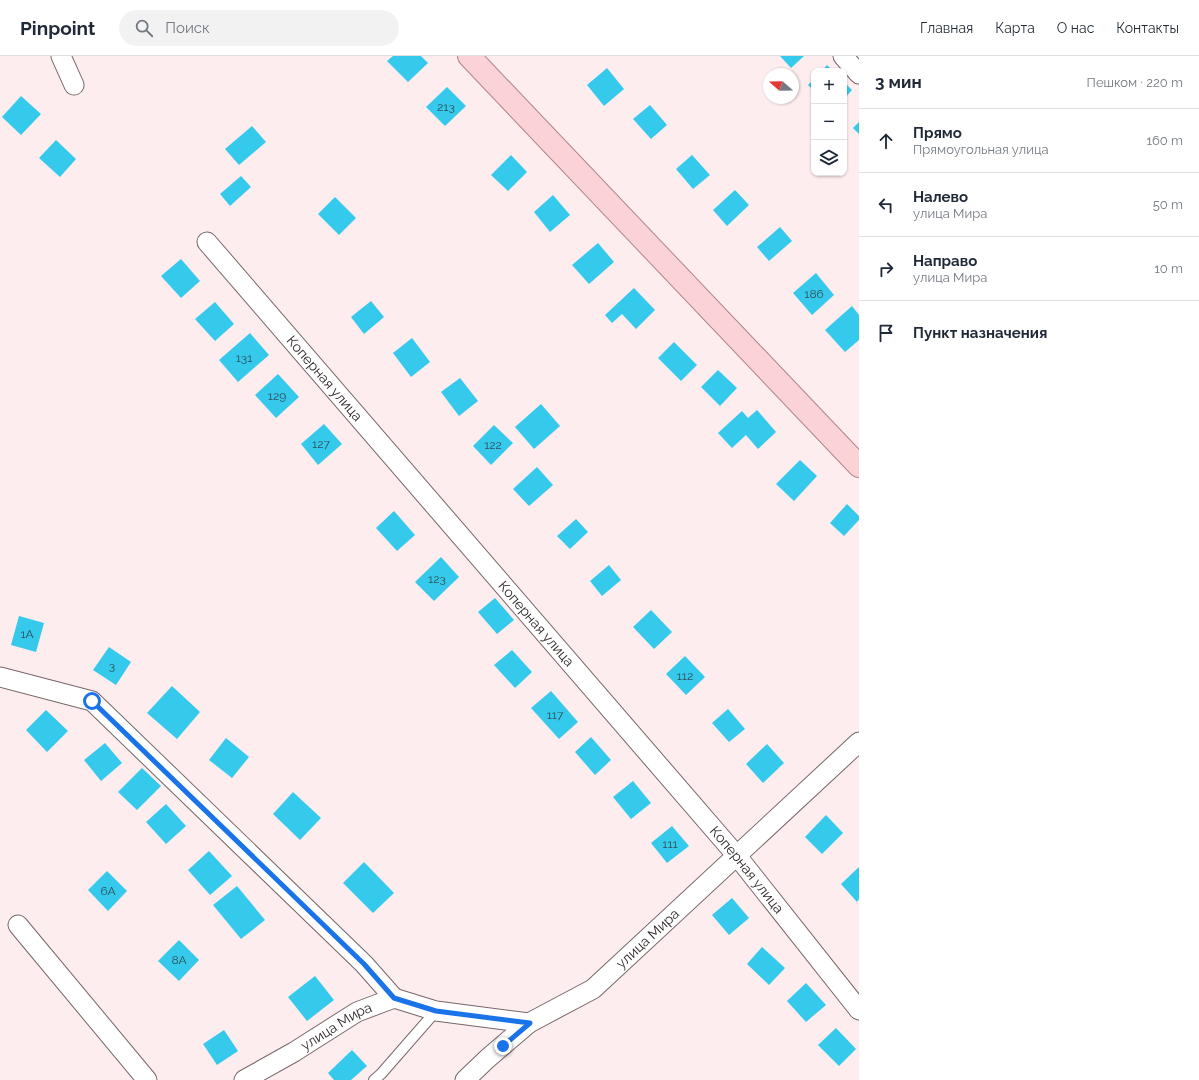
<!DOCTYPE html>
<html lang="ru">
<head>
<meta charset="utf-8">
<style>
	:root { --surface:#fff; --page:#f2f2f3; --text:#1f2937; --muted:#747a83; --line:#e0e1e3 }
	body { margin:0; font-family:Raleway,sans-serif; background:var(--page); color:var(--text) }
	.controls { position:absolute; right:12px; top:12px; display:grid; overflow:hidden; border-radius:8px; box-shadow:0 1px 3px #0004 }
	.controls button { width:36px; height:36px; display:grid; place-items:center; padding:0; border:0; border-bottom:1px solid var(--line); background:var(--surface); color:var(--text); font:20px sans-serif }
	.compass { position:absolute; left:763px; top:12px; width:36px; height:36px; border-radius:50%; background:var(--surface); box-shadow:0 1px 3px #0004; rotate:290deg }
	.stop { position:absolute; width:12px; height:12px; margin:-9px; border:3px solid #1a73e8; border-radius:50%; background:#fff }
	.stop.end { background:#1a73e8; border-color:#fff; box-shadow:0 1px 4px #0008 }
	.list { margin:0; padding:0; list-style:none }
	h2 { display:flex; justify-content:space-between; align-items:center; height:52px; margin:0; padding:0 16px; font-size:17px }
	h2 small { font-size:13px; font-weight:400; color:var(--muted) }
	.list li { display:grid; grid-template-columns:26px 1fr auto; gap:12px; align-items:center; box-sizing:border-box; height:64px; padding:0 16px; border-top:1px solid var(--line) }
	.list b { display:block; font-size:15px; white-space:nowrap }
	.list p { margin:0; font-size:13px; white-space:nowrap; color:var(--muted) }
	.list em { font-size:13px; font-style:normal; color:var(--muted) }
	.icon { flex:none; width:22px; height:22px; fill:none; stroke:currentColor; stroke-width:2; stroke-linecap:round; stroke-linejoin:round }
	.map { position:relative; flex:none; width:859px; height:1024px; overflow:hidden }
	header { display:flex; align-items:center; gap:24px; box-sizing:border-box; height:56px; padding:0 20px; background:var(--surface); border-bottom:1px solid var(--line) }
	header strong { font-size:19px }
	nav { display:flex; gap:22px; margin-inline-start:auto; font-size:14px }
	.search { width:280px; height:36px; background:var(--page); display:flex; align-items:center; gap:10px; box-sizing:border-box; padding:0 14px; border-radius:22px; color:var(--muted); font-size:15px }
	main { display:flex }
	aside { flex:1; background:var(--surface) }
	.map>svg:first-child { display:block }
	.building { fill:#35c9ec }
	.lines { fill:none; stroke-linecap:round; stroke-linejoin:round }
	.lane-casing { stroke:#786668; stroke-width:12 }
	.street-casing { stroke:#786668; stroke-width:21 }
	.primary-casing { stroke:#b18488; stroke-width:24 }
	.lane { stroke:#fff; stroke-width:10 }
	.street { stroke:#fff; stroke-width:19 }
	.primary { stroke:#fbd3d7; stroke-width:22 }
	.route { stroke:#1a73e8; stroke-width:5 }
	.labels { text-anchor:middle; stroke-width:3.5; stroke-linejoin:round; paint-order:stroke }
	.number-label { font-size:12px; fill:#2f4f58 }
	.street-label { font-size:14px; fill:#2d2626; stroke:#fff }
</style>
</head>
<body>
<header>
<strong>Pinpoint</strong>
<div class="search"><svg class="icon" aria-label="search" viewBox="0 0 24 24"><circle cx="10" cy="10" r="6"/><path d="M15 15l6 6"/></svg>Поиск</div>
<nav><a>Главная</a><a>Карта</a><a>О нас</a><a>Контакты</a></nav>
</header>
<main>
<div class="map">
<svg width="859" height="1024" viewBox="0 0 859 1024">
	<rect width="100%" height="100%" fill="#fdedee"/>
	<g class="building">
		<path d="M393,0H421L428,7L408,26L387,5Z"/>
		<path d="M780,0H804L791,12Z"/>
		<path d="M827,9L833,15H822Z"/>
		<path d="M607,12L624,33L604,50L587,29Z"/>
		<path d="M814,23V35L808,29Z"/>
		<path d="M844,26L852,34L844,43Z"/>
		<path d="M447,31L466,50L445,70L426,51Z"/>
		<path d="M21,40L41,58L21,79L2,61Z"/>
		<path d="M650,49L667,69L651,83L633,63Z"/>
		<path d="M859,66V78L853,72Z"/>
		<path d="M252,70L266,86L239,109L225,93Z"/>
		<path d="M56,84L76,103L60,121L39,102Z"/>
		<path d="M511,99L527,116L508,135L491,119Z"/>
		<path d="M692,99L710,119L693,133L676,113Z"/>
		<path d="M241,120L251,131L230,150L220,138Z"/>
		<path d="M735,134L749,149L727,170L713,154Z"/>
		<path d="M553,139L570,159L550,176L534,156Z"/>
		<path d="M335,141L356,162L339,179L318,158Z"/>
		<path d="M780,171L792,185L769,205L757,191Z"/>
		<path d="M598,187L614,206L589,228L572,209Z"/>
		<path d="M181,203L200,225L181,242L161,220Z"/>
		<path d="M816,217L834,239L812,259L793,237Z"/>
		<path d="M634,232L655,254L636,273L622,258L612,267L605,259Z"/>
		<path d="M371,245L384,261L364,278L351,261Z"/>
		<path d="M215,246L234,268L215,285L195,263Z"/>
		<path d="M852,250L859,259V284L845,296L825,274Z"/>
		<path d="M250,277L269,299L238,326L219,304Z"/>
		<path d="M412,282L430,306L411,321L393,297Z"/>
		<path d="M674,286L697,309L681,325L658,302Z"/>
		<path d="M718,314L737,332L720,350L701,331Z"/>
		<path d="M278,318L299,341L276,362L255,339Z"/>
		<path d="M460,322L478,345L459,360L441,336Z"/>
		<path d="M541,348L560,370L534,393L515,371Z"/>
		<path d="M757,354L776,376L758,393L746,379L732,392L718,377L742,355L748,362Z"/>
		<path d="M324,368L342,388L318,409L301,388Z"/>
		<path d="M494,369L513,387L491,409L473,390Z"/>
		<path d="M800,404L817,420L794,445L776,428Z"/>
		<path d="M537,411L553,429L529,450L513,433Z"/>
		<path d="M847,448L859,460V464L844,480L830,467Z"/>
		<path d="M394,455L415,479L397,495L376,472Z"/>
		<path d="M576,463L588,476L570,493L557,480Z"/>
		<path d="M441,501L459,521L434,545L415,526Z"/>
		<path d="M609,509L621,524L602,540L590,525Z"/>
		<path d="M495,542L514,564L497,578L478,556Z"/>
		<path d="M651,554L672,576L654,593L633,571Z"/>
		<path d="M19,560L44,567L36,596L11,589Z"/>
		<path d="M109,591L131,606L116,629L93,614Z"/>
		<path d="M512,594L532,616L515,632L494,609Z"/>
		<path d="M685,600L705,621L686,639L666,618Z"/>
		<path d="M172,630L200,656L177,683L147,657Z"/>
		<path d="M551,635L578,666L559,683L531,652Z"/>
		<path d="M728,653L745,673L729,686L712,667Z"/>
		<path d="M46,654L68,675L47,696L26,674Z"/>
		<path d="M591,681L611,704L595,719L575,696Z"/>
		<path d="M226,682L249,701L232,722L209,704Z"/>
		<path d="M105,687L122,707L101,725L84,704Z"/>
		<path d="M767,688L784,707L763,727L746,708Z"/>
		<path d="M142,712L161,730L137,754L118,736Z"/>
		<path d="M633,725L651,747L631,763L613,741Z"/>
		<path d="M293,736L321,762L300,784L273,758Z"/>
		<path d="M166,748L186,770L166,788L146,766Z"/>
		<path d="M826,759L843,777L822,798L805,781Z"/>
		<path d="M672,770L689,790L667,807L651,787Z"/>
		<path d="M209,795L232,820L210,839L188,814Z"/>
		<path d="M364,806L394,837L373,857L343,827Z"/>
		<path d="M859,811V843L857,846L841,828Z"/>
		<path d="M107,815L127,835L108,855L88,834Z"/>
		<path d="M237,830L265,864L241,883L213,849Z"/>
		<path d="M732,842L749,862L729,879L712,859Z"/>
		<path d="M179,884L199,904L179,925L158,905Z"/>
		<path d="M762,891L785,912L769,929L747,908Z"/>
		<path d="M315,920L334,944L307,965L288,941Z"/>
		<path d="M806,927L826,949L806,966L787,945Z"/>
		<path d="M836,972L856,993L839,1010L818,989Z"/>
		<path d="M224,974L238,995L217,1009L203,988Z"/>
		<path d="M352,994L367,1010L351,1024H334L328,1017Z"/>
	</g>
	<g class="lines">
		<g class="lane-casing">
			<path id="lane" d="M374,1024L381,1018L436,955"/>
		</g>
		<g class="street-casing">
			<g id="street">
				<path d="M61,0L74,29"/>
				<path d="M843,0L859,18"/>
				<path id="s1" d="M207,186L737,800L859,954"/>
				<path d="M0,621L92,645L364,908L394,942"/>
				<path d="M18,869L147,1024"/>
				<path id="s2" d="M244,1024L294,996L357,956L394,942L436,955L529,967L593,933L859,686"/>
				<path d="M465,1024L487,1003L529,967"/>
			</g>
		</g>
		<g class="primary-casing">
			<path id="primary" d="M469,0L859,410"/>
		</g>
		<use href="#lane" class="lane"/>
		<use href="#street" class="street"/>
		<use href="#primary" class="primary"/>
	</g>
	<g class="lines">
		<path class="route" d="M92,645L364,908L394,942L436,955L530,967L503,990"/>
	</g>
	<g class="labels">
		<g class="number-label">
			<text x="446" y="55">213</text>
			<text x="814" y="242">186</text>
			<text x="244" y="306">131</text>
			<text x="277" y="344">129</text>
			<text x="321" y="392">127</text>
			<text x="493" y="393">122</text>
			<text x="437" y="527">123</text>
			<text x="27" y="582">1А</text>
			<text x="112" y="614">3</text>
			<text x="685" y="624">112</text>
			<text x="555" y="663">117</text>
			<text x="670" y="792">111</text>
			<text x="108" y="839">6А</text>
			<text x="179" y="908">8А</text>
		</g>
		<g class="street-label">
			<text dy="5" stroke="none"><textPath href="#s1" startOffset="180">Коперная улица</textPath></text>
			<text dy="5" stroke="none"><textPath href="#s1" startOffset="504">Коперная улица</textPath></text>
			<text dy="5" stroke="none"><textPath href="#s1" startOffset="828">Коперная улица</textPath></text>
			<text dy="5" stroke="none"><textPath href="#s2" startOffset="456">улица Мира</textPath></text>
			<text dy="5" stroke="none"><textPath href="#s2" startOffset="107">улица Мира</textPath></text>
		</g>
	</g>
</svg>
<div class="controls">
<button>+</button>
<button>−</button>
<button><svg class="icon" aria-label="layers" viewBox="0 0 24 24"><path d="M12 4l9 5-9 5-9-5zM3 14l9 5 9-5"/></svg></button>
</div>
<svg class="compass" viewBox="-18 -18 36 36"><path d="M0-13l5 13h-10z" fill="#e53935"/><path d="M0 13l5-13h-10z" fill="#747a83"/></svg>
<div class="stop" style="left:92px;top:645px"></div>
<div class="stop end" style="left:503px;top:990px"></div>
</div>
<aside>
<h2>3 мин<small>Пешком · 220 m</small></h2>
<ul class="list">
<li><svg class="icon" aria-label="ahead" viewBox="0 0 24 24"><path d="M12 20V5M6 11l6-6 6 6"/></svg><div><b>Прямо</b><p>Прямоугольная улица</p></div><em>160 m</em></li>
<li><svg class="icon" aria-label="left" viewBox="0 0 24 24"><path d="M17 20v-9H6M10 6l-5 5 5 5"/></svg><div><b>Налево</b><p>улица Мира</p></div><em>50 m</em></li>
<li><svg class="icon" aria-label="right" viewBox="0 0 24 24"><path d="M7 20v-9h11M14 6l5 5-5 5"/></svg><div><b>Направо</b><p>улица Мира</p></div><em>10 m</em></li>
<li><svg class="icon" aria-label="arrive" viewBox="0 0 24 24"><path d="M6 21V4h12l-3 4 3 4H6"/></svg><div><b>Пункт назначения</b></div></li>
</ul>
</aside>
</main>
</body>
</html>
